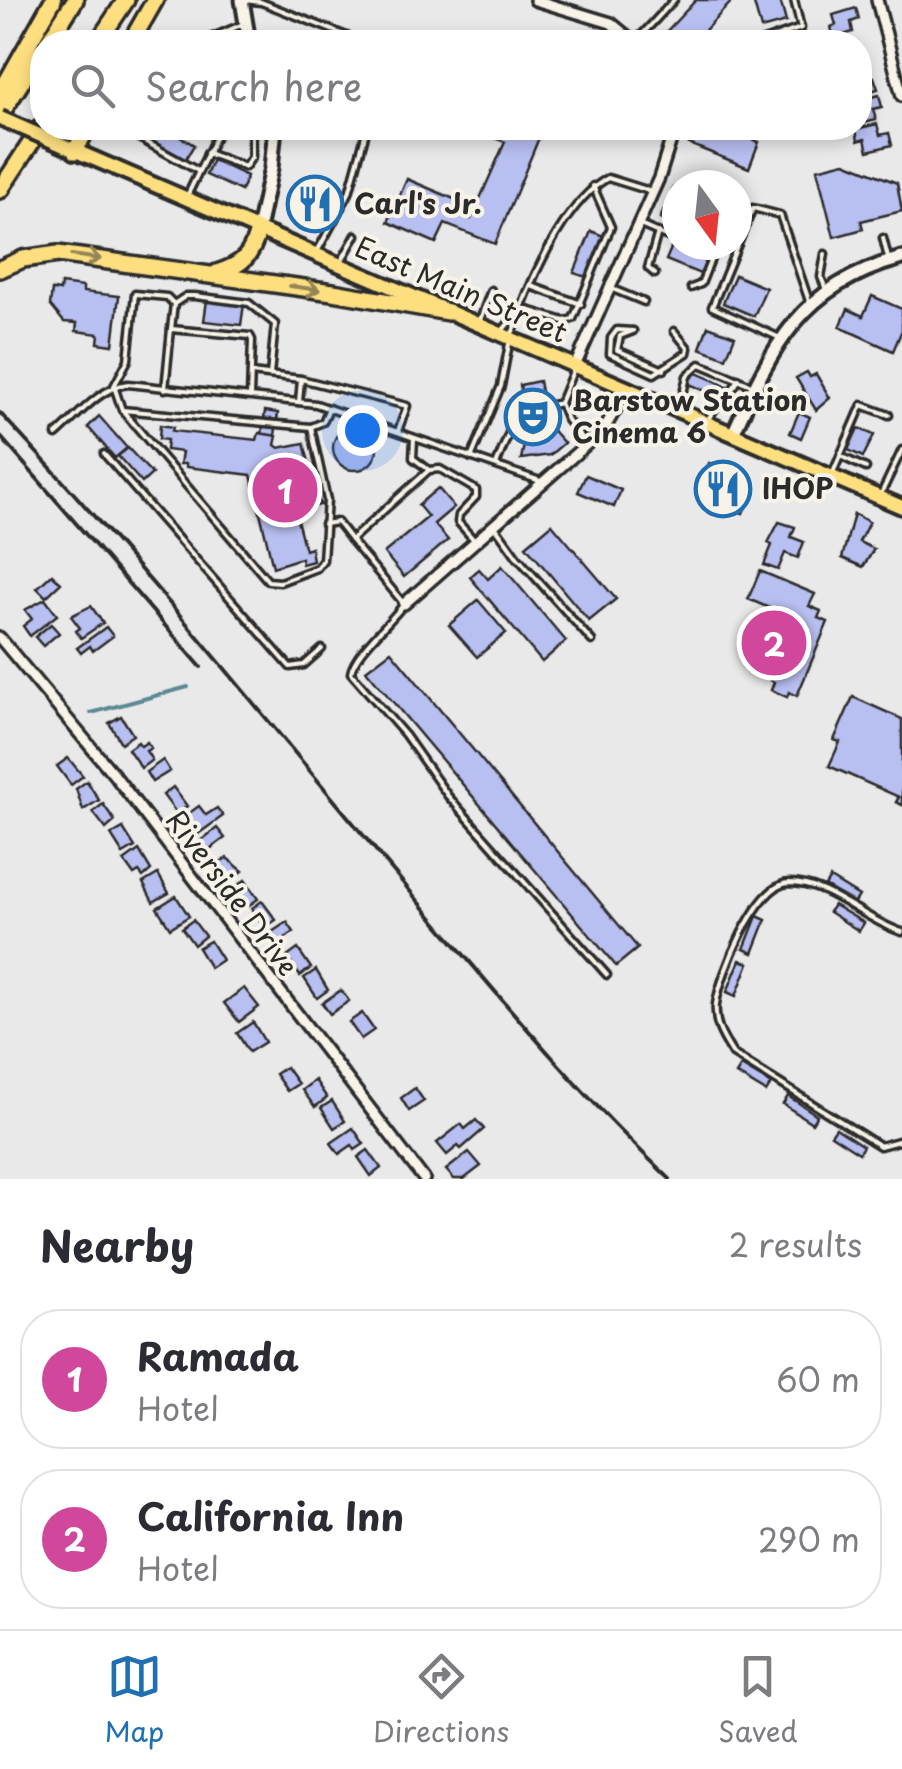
<!DOCTYPE html>
<html lang="en">
<head>
<meta charset="utf-8">
<style>
	:root { --surface:#fff; --page:#f7f7f7; --text:#2b2b33; --muted:#7c7c81; --line:#e1e1e2; --accent:#1f6fb2 }
	body { margin:0; font-family:"Playpen Sans",sans-serif; background:var(--page); color:var(--text) }
	.compass { position:absolute; left:662px; top:170px; width:90px; height:90px; border-radius:50%; background:var(--surface); box-shadow:0 5px 15px #0003; rotate:165deg }
	.you { position:absolute; left:362px; top:430px; width:35px; height:35px; margin:-25px; border:8px solid #fff; border-radius:50%; background:#1a73e8; box-shadow:0 0 0 15px #1a73e833 }
	.badge { display:grid; place-items:center; width:65px; height:65px; border-radius:50%; background:var(--accent); color:#fff; font-size:32px; font-weight:700 }
	.pin { position:absolute; translate:-50% -50%; border:5px solid #fff; box-shadow:0 2px 10px #0006 }
	.list { margin:0; padding:0; list-style:none }
	h2 { display:flex; justify-content:space-between; align-items:center; height:130px; margin:0; padding:0 40px; font-size:42px }
	h2 small { font-size:32px; font-weight:400; color:var(--muted) }
	.list li { display:grid; grid-template-columns:65px 1fr auto; gap:30px; align-items:center; box-sizing:border-box; height:140px; margin:0 20px 20px; padding:0 20px; border:2px solid var(--line); border-radius:40px }
	.list b { display:block; font-size:38px; white-space:nowrap }
	.list p { margin:0; font-size:32px; white-space:nowrap; color:var(--muted) }
	.list em { font-size:32px; font-style:normal; color:var(--muted) }
	.icon { flex:none; width:55px; height:55px; fill:none; stroke:currentColor; stroke-width:2; stroke-linecap:round; stroke-linejoin:round }
	.map { position:relative; flex:none; width:902px; height:1179px; overflow:hidden }
	.search { position:absolute; background:var(--surface); box-shadow:0 5px 15px #0003; left:30px; right:30px; top:30px; height:110px; display:flex; align-items:center; gap:25px; box-sizing:border-box; padding:0 35px; border-radius:40px; color:var(--muted); font-size:38px }
	.sheet { height:450px; background:var(--surface) }
	nav { display:flex; justify-content:space-around; align-items:center; box-sizing:border-box; height:140px; border-top:2px solid var(--line); background:var(--surface); font-size:28px; color:var(--muted) }
	nav a { display:grid; justify-items:center; gap:5px }
	nav .on { color:var(--accent) }
	.map>svg:first-child { display:block }
	.lines { fill:none; stroke-linecap:round; stroke-linejoin:round }
	.stream { stroke:#5a8993; stroke-width:4 }
	.building { fill:#b8bff1; stroke:#2b2b2b; stroke-width:2.5 }
	.lane-casing { stroke:#2b2b2b; stroke-width:11 }
	.street-casing { stroke:#2b2b2b; stroke-width:16 }
	.secondary-casing { stroke:#2b2b2b; stroke-width:19 }
	.primary-casing { stroke:#2b2b2b; stroke-width:20 }
	.highway-casing { stroke:#2b2b2b; stroke-width:22 }
	.lane { stroke:#f7f3e8; stroke-width:4 }
	.street { stroke:#f7f3e8; stroke-width:9 }
	.secondary { stroke:#f7f3e8; stroke-width:11 }
	.primary { stroke:#fedf80; stroke-width:12 }
	.highway { stroke:#fedf80; stroke-width:15 }
	.rail { stroke:#2b2b2b; stroke-width:4 }
	.primary-bridge-casing { stroke:#2b2b2b; stroke-width:20; stroke-linecap:butt }
	.primary-bridge { stroke:#fedf80; stroke-width:12 }
	.oneway { stroke:#948556 }
	.labels { text-anchor:middle; stroke-width:8; stroke-linejoin:round; paint-order:stroke }
	.poi-label { font-size:28px; font-weight:bold; fill:#2b2b2b; stroke:#f7f3e8; text-anchor:start }
	.street-label { font-size:28px; fill:#2b2b2b; stroke:#f7f3e8 }
</style>
</head>
<body>
<div class="map">
<svg width="902" height="1179" viewBox="0 0 902 1179">
	<rect width="100%" height="100%" fill="#eae9ea"/>
	<filter id="ink" filterUnits="userSpaceOnUse"><feTurbulence type="fractalNoise" baseFrequency=".01" numOctaves="2"/><feDisplacementMap in="SourceGraphic" scale="20" xChannelSelector="R" yChannelSelector="G"/><feConvolveMatrix kernelMatrix="1 2 1 2 8 2 1 2 1" color-interpolation-filters="sRGB"/></filter>
	<g filter="url(#ink)">
		<g class="lines">
			<path class="stream" d="M91,713L188,687"/>
		</g>
		<g class="building">
			<path d="M696,0H733L694,42H677L666,32Z"/>
			<path d="M753,0H780L786,22L761,29Z"/>
			<path d="M856,8L859,19L851,22L853,32L834,38L831,27L836,25L833,15Z"/>
			<path d="M860,68H863L866,79L874,77L878,89L860,94Z"/>
			<path d="M879,95L882,107L873,109L876,120L860,124V100Z"/>
			<path d="M877,124L880,135L889,133L892,145L868,151L865,139L858,141L856,129Z"/>
			<path d="M155,128H166L194,145L184,162L147,140Z"/>
			<path d="M469,128H543L495,244L445,224L436,243L388,222L407,179L459,201L454,212L471,219L505,142Z"/>
			<path d="M696,128H722L759,142L749,168L689,144Z"/>
			<path d="M213,160L247,176L241,191L206,175Z"/>
			<path d="M845,162L897,183L902,211L861,221L863,229L834,237L817,169Z"/>
			<path d="M303,186L336,201L327,222L294,207Z"/>
			<path d="M673,188L677,189V226L660,219Z"/>
			<path d="M591,231L606,237L589,278L574,273Z"/>
			<path d="M672,246L707,260L700,274L666,260Z"/>
			<path d="M735,275L766,288L754,316L723,303Z"/>
			<path d="M61,284L83,287V292L119,296L113,345L98,343L99,334L76,331L77,323L64,322L50,305L52,290L60,291Z"/>
			<path d="M872,296L902,309V330L893,351L840,327L848,309L863,316Z"/>
			<path d="M207,300L244,304L241,325L204,321Z"/>
			<path d="M708,326L735,336L726,358L700,348Z"/>
			<path d="M692,371L727,386L722,398L687,383Z"/>
			<path d="M807,372L810,377L816,374L830,398L816,410L796,378Z"/>
			<path d="M539,381L547,424L564,443L550,455L521,459L528,427L520,385Z"/>
			<path d="M265,411L278,413L275,436L262,434Z"/>
			<path d="M799,412L810,417L801,438L790,433Z"/>
			<path d="M99,416L127,448L115,458L88,427Z"/>
			<path d="M160,425L173,427L172,431L257,440L259,433L277,436L275,445L279,448L304,443L320,505L295,512L305,550L311,548L313,561L302,564L301,558L273,567L251,475L186,467V464H180L182,452L166,450L167,440L159,439Z"/>
			<circle cx="355" cy="448" r="22"/>
			<path d="M858,428L874,435L863,457L848,450Z"/>
			<path d="M128,448L152,474L142,483L118,456Z"/>
			<path d="M709,463L747,478L743,488L752,491L743,513L696,494Z"/>
			<path d="M586,475L621,490L614,507L578,492Z"/>
			<path d="M438,488L454,507L434,524L448,540L404,577L384,553L428,517L418,505Z"/>
			<path d="M854,514L869,522L859,542L874,549L863,567L842,558Z"/>
			<path d="M779,522L795,527L791,537L804,542L798,558L785,553L778,570L764,565L772,545L768,543Z"/>
			<path d="M552,524L616,599L589,621L526,546Z"/>
			<path d="M502,566L566,641L542,662L470,577L479,569L488,579Z"/>
			<path d="M760,571L815,594L809,606L821,611L818,618L828,622L797,696L789,692L787,697L771,690L774,682L770,680L791,630L800,635L805,623L748,599Z"/>
			<path d="M52,574L61,583L46,597L37,588Z"/>
			<path d="M45,599L57,615L30,636L23,626L32,619L25,610Z"/>
			<path d="M478,600L506,633L477,657L449,625Z"/>
			<path d="M91,606L103,623L81,638L76,631L80,628L71,616Z"/>
			<path d="M51,624L59,633L43,646L35,637Z"/>
			<path d="M106,627L113,636L93,651L90,646L81,653L77,648Z"/>
			<path d="M391,651L638,948L616,966L366,670Z"/>
			<path d="M853,697L902,719V805L896,802L899,797L829,766L840,742L834,740Z"/>
			<path d="M121,716L133,735L121,743L109,723Z"/>
			<path d="M138,742L141,746L147,742L151,748L146,751L152,760L141,768L128,749Z"/>
			<path d="M68,758L83,776L71,785L57,766Z"/>
			<path d="M163,760L170,771L152,782L146,772Z"/>
			<path d="M87,781L99,800L83,810L76,789Z"/>
			<path d="M173,787L187,806L177,814L163,795Z"/>
			<path d="M103,804L115,821L106,829L93,812Z"/>
			<path d="M199,806L206,815L217,808L223,816L194,837L181,819Z"/>
			<path d="M123,828L135,847L123,854L111,835Z"/>
			<path d="M217,828L225,838L206,852L199,842Z"/>
			<path d="M139,850L151,870L143,877L139,872L134,875L124,861Z"/>
			<path d="M227,858L243,871L228,882L216,865Z"/>
			<path d="M158,874L169,893L153,902L143,883Z"/>
			<path d="M830,878L859,896L854,904L825,886Z"/>
			<path d="M245,880L258,899L248,906L234,888Z"/>
			<path d="M176,896L189,916L170,928L157,908Z"/>
			<path d="M262,901L276,920L264,928L252,908Z"/>
			<path d="M834,905L864,923L859,931L829,912Z"/>
			<path d="M757,916L766,920L753,953L744,949Z"/>
			<path d="M193,920L205,936L194,945L182,928Z"/>
			<path d="M287,922L294,932L277,944L269,934Z"/>
			<path d="M210,941L222,960L210,968L198,948Z"/>
			<path d="M298,949L311,968L300,976L287,957Z"/>
			<path d="M740,960L749,963L736,996L727,992Z"/>
			<path d="M316,970L328,990L317,998L304,978Z"/>
			<path d="M244,988L259,1007L239,1022L224,1003Z"/>
			<path d="M341,990L349,1001L330,1014L322,1003Z"/>
			<path d="M362,1013L374,1030L361,1039L349,1022Z"/>
			<path d="M253,1022L265,1042L249,1052L237,1033Z"/>
			<path d="M741,1066L771,1084L766,1092L736,1074Z"/>
			<path d="M286,1067L298,1084L287,1091L275,1074Z"/>
			<path d="M315,1080L327,1098L315,1107L302,1090Z"/>
			<path d="M415,1088L424,1101L409,1111L401,1098Z"/>
			<path d="M788,1096L817,1115L812,1123L783,1104Z"/>
			<path d="M332,1101L345,1121L334,1128L321,1108Z"/>
			<path d="M476,1120L484,1129L461,1149L458,1146L447,1155L437,1143L461,1124L465,1129Z"/>
			<path d="M353,1128L364,1144L355,1150L352,1145L339,1154L331,1143Z"/>
			<path d="M836,1128L863,1146L859,1153L831,1135Z"/>
			<path d="M368,1150L381,1168L371,1176L358,1157Z"/>
			<path d="M469,1152L481,1166L464,1179H454L446,1170Z"/>
		</g>
		<g class="lines">
			<g class="lane-casing">
				<g id="lane">
					<path d="M244,0L261,2L362,42"/>
					<path d="M636,41L674,0"/>
					<path d="M201,42L243,24"/>
					<path d="M761,42L801,28L794,0"/>
					<path d="M134,128L135,132L142,128"/>
					<path d="M206,128L217,134"/>
					<path d="M135,132L137,137L198,171"/>
					<path d="M207,153L245,167L252,157V128"/>
					<path d="M188,194L220,128"/>
					<path d="M640,225L677,241"/>
					<path d="M883,238L889,262"/>
					<path d="M688,245L707,253L711,259L701,284L691,288"/>
					<path d="M318,250L349,193L367,128"/>
					<path d="M825,254L821,277L827,292"/>
					<path d="M342,260L356,235"/>
					<path d="M655,274L648,268L658,232"/>
					<path d="M531,286L581,304"/>
					<path d="M610,288L644,302"/>
					<path d="M174,304L186,296H195L249,303L275,324L270,375"/>
					<path d="M521,308L564,321L573,319L611,227L593,186"/>
					<path d="M480,320L491,290"/>
					<path d="M502,331L518,312"/>
					<path d="M633,331L617,330L611,338L610,354L654,374L687,353L688,348L674,331"/>
					<path d="M633,331L620,336L617,350L664,370"/>
					<path d="M511,335C517,325 519,316 522,306C537,266 570,198 608,178L653,192"/>
					<path d="M780,338L712,307L753,208L780,215L809,301"/>
					<path d="M573,371L560,403L567,420L587,444"/>
					<path d="M251,373L301,379L299,402"/>
					<path d="M301,379L407,406L398,431"/>
					<path d="M165,389L171,329L250,336L252,340L250,396"/>
					<path d="M680,407L687,376L700,364L751,385"/>
					<path d="M122,410L311,427L327,500L323,560L317,568L280,582L268,581L122,410L114,386L128,360L135,294L167,297L174,304L171,329"/>
					<path d="M709,418C717,402 730,396 739,379"/>
					<path d="M311,427L323,422L329,408"/>
					<path d="M56,435C77,417 100,387 128,384L316,404L543,482"/>
					<path d="M414,438L413,458L429,470"/>
					<path d="M104,454L290,667L304,665L322,649"/>
					<path d="M840,456L866,468"/>
					<path d="M471,458L501,386L509,344"/>
					<path d="M496,465L517,413L560,403"/>
					<path d="M832,475L862,405L889,415"/>
					<path d="M880,496L902,450"/>
					<path d="M324,524L337,522L351,540L429,470L440,469L476,490V497L459,515L458,522L474,540"/>
					<path d="M494,525L517,557L592,641"/>
					<path d="M351,540L404,604C390,623 354,653 351,673L405,735L448,796L607,975"/>
					<path d="M902,932C864,920 829,883 789,883C756,884 720,976 716,1004C714,1025 723,1038 733,1054L880,1146L902,1140"/>
				</g>
			</g>
			<g class="street-casing">
				<g id="street">
					<path d="M535,0L611,23L634,42"/>
					<path d="M877,0L902,96"/>
					<path d="M575,366L659,178L670,143L668,128"/>
					<path d="M404,604L604,429L627,390"/>
					<path d="M0,638L115,776L424,1179"/>
				</g>
			</g>
			<g class="secondary-casing">
				<g id="secondary">
					<path d="M242,0L249,42"/>
					<path d="M258,230L271,168L275,128"/>
					<path d="M733,434C773,345 800,286 902,258"/>
				</g>
			</g>
			<g class="primary-casing">
				<path id="primary" d="M69,148L902,507"/>
			</g>
			<g class="highway-casing">
				<g id="highway">
					<path d="M48,42L75,0"/>
					<path d="M98,42L126,0"/>
					<path d="M131,42L155,0"/>
					<path d="M0,94L53,0"/>
					<path d="M0,115L42,50"/>
					<path d="M75,151L87,128"/>
					<path d="M0,190L42,126"/>
					<path d="M0,269L23,259L58,254L333,292L448,312"/>
					<path d="M217,273C242,265 252,256 258,230"/>
				</g>
			</g>
			<use href="#lane" class="lane"/>
			<use href="#street" class="street"/>
			<use href="#secondary" class="secondary"/>
			<use href="#primary" class="primary"/>
			<use href="#highway" class="highway"/>
			<g class="rail">
				<path d="M0,413C149,571 285,743 425,909C504,1002 581,1096 670,1179"/>
				<path d="M0,436L201,667"/>
			</g>
			<g class="primary-bridge-casing">
				<path id="primary-bridge" d="M0,118L69,148"/>
			</g>
			<use href="#primary-bridge" class="primary-bridge"/>
		</g>
		<defs><path id="oneway-shaft" d="M-6 0H5M1.5-3L5.5 0L1.5 3" fill="none" stroke-width="1.6" stroke-linecap="round" stroke-linejoin="round" transform="scale(2.5)"/></defs>
		<g class="oneway">
			<use href="#oneway-shaft" transform="translate(86 257) rotate(8)"/>
			<use href="#oneway-shaft" transform="translate(305 288) rotate(8)"/>
		</g>
	</g>
	<defs>
		<g id="restaurant-ring" transform="scale(2.875)"><circle r="9.5" fill="#f7f3e8" stroke="#1f6fb2" stroke-width="1.5"/><path d="M-5-6h1v4h1v-4h1v4h1v-4h1v5L-1.5 .5V6h-2V.5L-5-1ZM5-6V6H3V1.5H1.5Q1.5-4 5-6Z" fill="#1f6fb2"/></g>
		<g id="theatre-ring" transform="scale(2.875)"><circle r="9.5" fill="#f7f3e8" stroke="#1f6fb2" stroke-width="1.5"/><path d="M-5-5.5Q0-4 5-5.5V0Q5 5 0 6Q-5 5-5 0ZM-3.3-2.5H-1v1.5H-3.3ZM1-2.5H3.3v1.5H1ZM-2.8 1Q0 5.5 2.8 1Z" fill="#1f6fb2"/></g>
	</defs>
	<g fill-rule="evenodd">
		<use href="#restaurant-ring" x="315" y="204"/>
		<use href="#theatre-ring" x="533" y="417"/>
		<use href="#restaurant-ring" x="723" y="489"/>
	</g>
	<g class="labels">
		<g class="poi-label">
			<text x="354" y="214">Carl's Jr.</text>
			<text x="572" y="411">Barstow Station<tspan x="572" dy="32">Cinema 6</tspan></text>
			<text x="762" y="499">IHOP</text>
		</g>
		<g class="street-label">
			<text transform="translate(461 290) rotate(23)" y="10">East Main Street</text>
			<text transform="translate(232 893) rotate(53)" y="10">Riverside Drive</text>
		</g>
	</g>
</svg>
<svg class="compass" viewBox="-18 -18 36 36"><path d="M0-13l5 13h-10z" fill="#e53935"/><path d="M0 13l5-13h-10z" fill="#7c7c81"/></svg>
<div class="you"></div>
<div class="pin badge" style="left:285px;top:490px;background:#d1479c">1</div>
<div class="pin badge" style="left:774px;top:643px;background:#d1479c">2</div>
<div class="search"><svg class="icon" aria-label="search" viewBox="0 0 24 24"><circle cx="10" cy="10" r="6"/><path d="M15 15l6 6"/></svg>Search here</div>
</div>
<section class="sheet">
<h2>Nearby<small>2 results</small></h2>
<ul class="list">
<li><span class="badge" style="background:#d1479c">1</span><div><b>Ramada</b><p>Hotel</p></div><em>60 m</em></li>
<li><span class="badge" style="background:#d1479c">2</span><div><b>California Inn</b><p>Hotel</p></div><em>290 m</em></li>
</ul>
</section>
<nav>
<a class="on"><svg class="icon" aria-label="map" viewBox="0 0 24 24"><path d="M3 6l6-2 6 2 6-2v14l-6 2-6-2-6 2zM9 4v14M15 6v14"/></svg>Map</a>
<a><svg class="icon" aria-label="directions" viewBox="0 0 24 24"><path d="M12 3l9 9-9 9-9-9zM9 14v-3h6M13 9l2 2-2 2"/></svg>Directions</a>
<a><svg class="icon" aria-label="saved" viewBox="0 0 24 24"><path d="M7 4h10v16l-5-4-5 4z"/></svg>Saved</a>
</nav>
</body>
</html>
